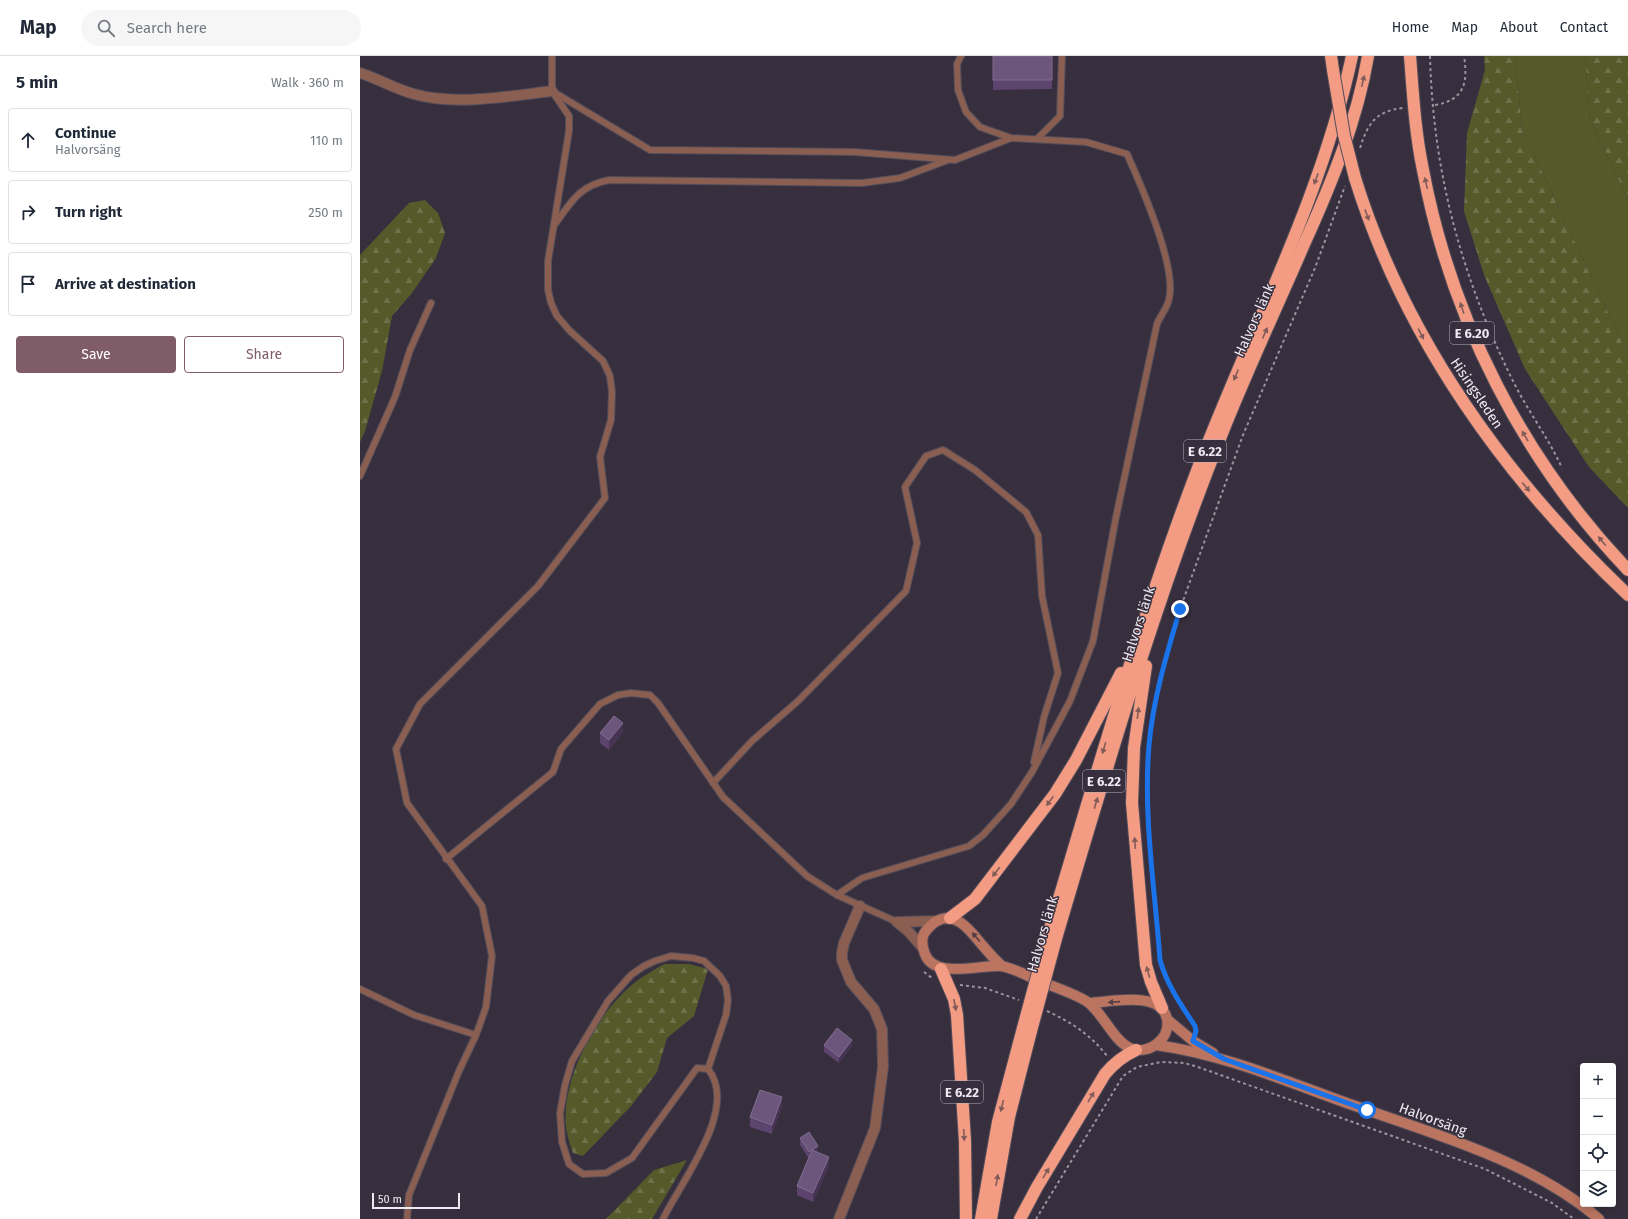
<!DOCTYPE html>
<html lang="en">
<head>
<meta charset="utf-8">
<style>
	:root { --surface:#fff; --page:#f6f6f7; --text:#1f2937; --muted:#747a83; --line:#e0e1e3; --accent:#7f5c67 }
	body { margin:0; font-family:"Fira Sans",sans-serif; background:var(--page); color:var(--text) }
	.controls { position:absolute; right:12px; bottom:12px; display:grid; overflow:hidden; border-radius:4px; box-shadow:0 2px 10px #0003 }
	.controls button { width:36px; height:36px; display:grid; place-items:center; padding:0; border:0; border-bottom:1px solid var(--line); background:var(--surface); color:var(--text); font:20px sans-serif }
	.scale { position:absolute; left:12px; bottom:10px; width:88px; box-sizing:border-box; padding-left:4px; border:2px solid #eee9f2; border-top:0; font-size:11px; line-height:14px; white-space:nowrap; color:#eee9f2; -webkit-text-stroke:3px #372f3d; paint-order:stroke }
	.stop { position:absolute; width:12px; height:12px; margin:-9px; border:3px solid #1a73e8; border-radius:50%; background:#fff }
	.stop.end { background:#1a73e8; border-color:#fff; box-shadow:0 1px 4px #0008 }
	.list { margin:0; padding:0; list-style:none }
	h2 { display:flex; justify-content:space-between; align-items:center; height:52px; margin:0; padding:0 16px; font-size:17px }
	h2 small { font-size:13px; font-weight:400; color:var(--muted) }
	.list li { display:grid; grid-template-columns:26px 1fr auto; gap:12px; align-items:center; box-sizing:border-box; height:64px; margin:0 8px 8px; padding:0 8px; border:1px solid var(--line); border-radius:4px }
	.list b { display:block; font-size:15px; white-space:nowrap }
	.list p { margin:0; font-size:13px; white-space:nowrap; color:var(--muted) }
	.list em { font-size:13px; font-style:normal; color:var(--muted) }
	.actions { display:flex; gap:8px; padding:12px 16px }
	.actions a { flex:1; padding:9px 0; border:1px solid var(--accent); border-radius:4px; text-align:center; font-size:14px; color:var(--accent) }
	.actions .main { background:var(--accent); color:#fff }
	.icon { flex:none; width:22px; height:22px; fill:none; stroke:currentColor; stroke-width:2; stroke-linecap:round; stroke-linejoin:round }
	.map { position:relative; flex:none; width:1268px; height:1163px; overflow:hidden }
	header { display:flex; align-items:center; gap:24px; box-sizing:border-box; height:56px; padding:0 20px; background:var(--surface); border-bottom:1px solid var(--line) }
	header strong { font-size:19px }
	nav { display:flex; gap:22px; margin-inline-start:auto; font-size:14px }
	.search { width:280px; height:36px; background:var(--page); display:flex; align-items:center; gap:10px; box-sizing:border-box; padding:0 14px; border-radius:22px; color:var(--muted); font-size:15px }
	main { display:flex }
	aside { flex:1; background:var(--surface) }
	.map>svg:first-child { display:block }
	.grass { fill:#555a2b }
	.forest { fill:url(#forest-firs) }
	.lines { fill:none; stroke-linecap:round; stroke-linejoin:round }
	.lane-casing { stroke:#544d5a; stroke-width:8 }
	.street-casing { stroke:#544d5a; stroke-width:12 }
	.secondary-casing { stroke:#544d5a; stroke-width:12 }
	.highway-casing { stroke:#544d5a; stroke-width:14 }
	.path { stroke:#9a949f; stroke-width:2; stroke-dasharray:3 3; stroke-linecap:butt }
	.lane { stroke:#8a5e51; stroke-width:6 }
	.street { stroke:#8a5e51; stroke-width:10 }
	.secondary { stroke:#ba7460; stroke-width:10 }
	.highway { stroke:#f39c83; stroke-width:12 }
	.highway-bridge-casing { stroke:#544d5a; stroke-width:14; stroke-linecap:butt }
	.highway-bridge { stroke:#f39c83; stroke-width:12 }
	.wall { fill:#5c446e }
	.shaded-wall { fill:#473454 }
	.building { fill:#6c567c; stroke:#806d8f }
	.oneway { fill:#825b59 }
	.oneway2 { fill:#513d44 }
	.route { stroke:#1a73e8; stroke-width:5 }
	.labels { text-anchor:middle; stroke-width:3; stroke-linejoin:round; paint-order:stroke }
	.shield { fill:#372f3d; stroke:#b7b1bc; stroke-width:1 }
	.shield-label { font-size:13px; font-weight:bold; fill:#eee9f2 }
	.street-label { font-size:14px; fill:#eee9f2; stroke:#372f3d }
</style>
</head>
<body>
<header>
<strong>Map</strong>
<div class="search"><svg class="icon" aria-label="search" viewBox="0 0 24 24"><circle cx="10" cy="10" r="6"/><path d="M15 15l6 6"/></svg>Search here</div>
<nav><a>Home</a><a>Map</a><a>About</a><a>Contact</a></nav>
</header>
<main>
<aside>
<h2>5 min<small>Walk · 360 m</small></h2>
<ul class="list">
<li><svg class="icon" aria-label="ahead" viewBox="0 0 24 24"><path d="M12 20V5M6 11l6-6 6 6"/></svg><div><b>Continue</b><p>Halvorsäng</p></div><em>110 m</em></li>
<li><svg class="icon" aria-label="right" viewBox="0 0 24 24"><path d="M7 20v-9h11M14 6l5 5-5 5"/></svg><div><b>Turn right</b></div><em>250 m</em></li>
<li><svg class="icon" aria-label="arrive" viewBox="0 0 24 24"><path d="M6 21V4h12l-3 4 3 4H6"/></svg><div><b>Arrive at destination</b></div></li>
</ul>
<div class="actions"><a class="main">Save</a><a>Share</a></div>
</aside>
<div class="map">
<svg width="1268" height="1163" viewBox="0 0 1268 1163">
	<defs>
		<pattern id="forest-firs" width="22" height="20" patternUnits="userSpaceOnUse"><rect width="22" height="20" fill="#555a2b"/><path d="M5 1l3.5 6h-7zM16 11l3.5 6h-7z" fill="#6e724a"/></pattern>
	</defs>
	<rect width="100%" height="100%" fill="#372f3d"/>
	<path class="grass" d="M1155,0H1225L1230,63L1268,144V299L1162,73Z"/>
	<g class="forest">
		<path d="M1124,0H1155L1162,73L1268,299V452L1229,411L1165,313L1124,219L1104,155L1107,77L1125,14Z"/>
		<path d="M1225,0H1268V144L1230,63Z"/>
		<path d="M65,144L78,157L85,177L76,202L52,237L32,260L22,315L5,375L0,386V199L49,147Z"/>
		<path d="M304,908H329L348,913L334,960L307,982L297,1016L271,1050L223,1100L213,1097C210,1089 207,1079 206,1071C201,1021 239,953 278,924C286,918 296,913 304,908Z"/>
		<path d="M327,1104L292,1163H246L294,1114Z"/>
	</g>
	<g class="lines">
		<g class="lane-casing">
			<g id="lane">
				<path d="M192,0V35L290,94L495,96L595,104L651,82"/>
				<path d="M678,82L700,60L702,0"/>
				<path d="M195,168C212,145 219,130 249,124L502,127L540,122L588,104"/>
				<path d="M0,420L35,341L50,294L71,247"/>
				<path d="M353,727L392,685L438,645L546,535L557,487L545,431L566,400L583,394L615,414L666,456L678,479L682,540L698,617L684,661L674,706"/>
				<path d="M86,803L193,716L201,693L240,648L258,639L271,637L290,639L298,647L363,741L447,820L477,839L537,866"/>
				<path d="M477,839L502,822L609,790L623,779L651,748L672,716L710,645L733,585L756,461L797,268C800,260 808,251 809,243C817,211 781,129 767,98L726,86L651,82L620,71L606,56L598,34L597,8L601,0"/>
				<path d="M0,933L54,959L116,979"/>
				<path d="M47,1163L49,1139L99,1015L116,979L126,951L132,900L122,850L47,747L36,693L60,648L178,530L245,442L240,401L251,364L252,336L250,320L243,305L210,275L197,260L191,247L188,234V205L209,75V60L192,35"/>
				<path d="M303,1163C320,1127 380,1052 348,1013L337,1012L272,1102L246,1117L223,1118L209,1108L202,1086L200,1057L205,1029L212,1005L248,945L271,919L284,910L295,905L311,900L333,902L344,905L360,920L366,930L368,944L366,959L348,1013"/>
			</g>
		</g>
		<g class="street-casing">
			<g id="street">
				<path d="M0,17C19,23 35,33 54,38C95,50 150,40 192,35"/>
				<path d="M537,866L577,865"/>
				<path d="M537,866L548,875L563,892"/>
				<path d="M479,1163L515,1072L523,1011L522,973L514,953L491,926L482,904V897L484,887L500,850"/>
			</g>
		</g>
		<g class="secondary-casing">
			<g id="secondary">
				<path d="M642,910C635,904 629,897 623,890C611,876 596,853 575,866C570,870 565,874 563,880C562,885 562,890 564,895C571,924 617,909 640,910C652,911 668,920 679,925C692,930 719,939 729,947C743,958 754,985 770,992C788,1000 811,983 807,963C801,934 751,946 729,947"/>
				<path d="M808,964L833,985L853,997"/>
				<path d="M796,989C862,998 923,1024 984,1046C1070,1077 1169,1103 1239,1163"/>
			</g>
		</g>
		<g class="highway-casing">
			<g id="highway">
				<path d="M971,0L973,14"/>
				<path d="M1050,0C1053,38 1055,76 1063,114C1091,263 1163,404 1268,514"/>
				<path d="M995,122C1045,284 1147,424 1268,539"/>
				<path d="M786,610L774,692L772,747L786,909L791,926L802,952"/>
				<path d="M590,862L615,843L695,738L716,704L761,617"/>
				<path d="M689,876C734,726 777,575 832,428C885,285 960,149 992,0"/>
				<path d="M697,879C747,711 796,542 861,380C887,314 917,251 945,186C972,126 997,65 1008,0"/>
				<path d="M581,913L594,943L597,959L605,1085L606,1163"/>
				<path d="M621,1163L638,1066L663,972"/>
				<path d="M631,1163L649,1061L671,975"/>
				<path d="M660,1163L677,1131L745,1018C754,1007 763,1000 776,994"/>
			</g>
		</g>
		<g class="path">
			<path d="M1070,0C1073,116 1101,219 1152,323C1167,354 1188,381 1202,412"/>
			<path d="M1075,49C1105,44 1108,26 1104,0"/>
			<path d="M1000,92C1008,67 1016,55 1043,52"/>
			<path d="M564,916L572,922"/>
			<path d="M600,929L625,932L659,944"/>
			<path d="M687,955C711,966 731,979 747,1000"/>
			<path d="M836,974L835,970C821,949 807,929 800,904L790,786L788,719L789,689L795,652L808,595L820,553L883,379L955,212L985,130"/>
			<path d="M676,1163L763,1020L777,1011L801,1006L824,1007L835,1010L1125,1113L1192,1147L1214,1163"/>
		</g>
		<use href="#lane" class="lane"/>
		<use href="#street" class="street"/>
		<use href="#secondary" class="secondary"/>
		<use href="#highway" class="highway"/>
		<g class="highway-bridge-casing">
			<g id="highway-bridge">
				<path d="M973,14L984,79L995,122"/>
				<path d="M663,972L689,876"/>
				<path d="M671,975L697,879"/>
			</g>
		</g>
		<use href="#highway-bridge" class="highway-bridge"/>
	</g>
	<g class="wall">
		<path d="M633,0H692V33L633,34Z"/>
		<path d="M263,676L249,694L240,687V677Z"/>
		<path d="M464,989L492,990L479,1007L464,996Z"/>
		<path d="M422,1050L412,1078L390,1071V1061Z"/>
		<path d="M440,1082L458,1096L469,1110L453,1146L437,1139V1130L449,1103L440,1089Z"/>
	</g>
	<g class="shaded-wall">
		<path d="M263,667V676L249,694V684Z"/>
		<path d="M492,984V990L479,1007V1001Z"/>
		<path d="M422,1041V1050L412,1078V1069Z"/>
		<path d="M458,1090V1097L449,1103V1096Z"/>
		<path d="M469,1101V1110L453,1146V1137Z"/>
	</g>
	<g class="building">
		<rect x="633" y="0" width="59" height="24"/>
		<path d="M254,660L263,667L249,684L240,677Z"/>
		<path d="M477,972L492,984L479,1001L464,989Z"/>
		<path d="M400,1034L422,1041L412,1069L390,1061Z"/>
		<path d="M449,1076L458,1090L449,1096L440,1082Z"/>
		<path d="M452,1094L469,1101L453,1137L437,1130Z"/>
	</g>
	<defs><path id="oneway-solid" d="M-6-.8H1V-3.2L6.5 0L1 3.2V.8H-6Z"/></defs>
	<g class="oneway">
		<use href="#oneway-solid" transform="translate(1003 25) rotate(-77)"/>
		<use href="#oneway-solid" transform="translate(956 123) rotate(110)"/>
		<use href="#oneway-solid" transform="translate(1066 127) rotate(-103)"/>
		<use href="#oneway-solid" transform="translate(1007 159) rotate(70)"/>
		<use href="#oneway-solid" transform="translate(1102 252) rotate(-109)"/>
		<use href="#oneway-solid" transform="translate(905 277) rotate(-66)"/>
		<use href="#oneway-solid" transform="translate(1061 278) rotate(63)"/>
		<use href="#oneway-solid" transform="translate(876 319) rotate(113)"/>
		<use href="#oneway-solid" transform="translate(1165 380) rotate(-121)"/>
		<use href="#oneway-solid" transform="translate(1166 431) rotate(50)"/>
		<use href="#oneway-solid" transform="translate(1242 485) rotate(-129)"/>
		<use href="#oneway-solid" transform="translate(778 657) rotate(-83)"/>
		<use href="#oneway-solid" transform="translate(744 692) rotate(107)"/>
		<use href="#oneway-solid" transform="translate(690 745) rotate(126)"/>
		<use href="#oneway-solid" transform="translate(736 747) rotate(-73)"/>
		<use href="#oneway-solid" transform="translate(775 787) rotate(-94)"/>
		<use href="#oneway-solid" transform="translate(636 816) rotate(128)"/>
		<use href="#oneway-solid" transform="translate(788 916) rotate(-106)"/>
		<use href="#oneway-solid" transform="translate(595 949) rotate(79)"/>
		<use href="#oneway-solid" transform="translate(731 1041) rotate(-59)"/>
		<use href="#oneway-solid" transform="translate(642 1050) rotate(104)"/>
		<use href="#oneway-solid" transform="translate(604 1079) rotate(87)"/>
		<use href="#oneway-solid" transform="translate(686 1117) rotate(-59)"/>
		<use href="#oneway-solid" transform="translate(637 1124) rotate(-80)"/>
	</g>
	<g class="oneway2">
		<use href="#oneway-solid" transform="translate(616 881) rotate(-130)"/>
		<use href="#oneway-solid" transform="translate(754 946) rotate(176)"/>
	</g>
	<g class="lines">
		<path class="route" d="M820,553C807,597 793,643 789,689C783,761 795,833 800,904C807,929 821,949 835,970L836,975L833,985L864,1003L1007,1054"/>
	</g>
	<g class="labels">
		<g class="shield">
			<rect x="1090" y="266" width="44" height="22" rx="3"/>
			<rect x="824" y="384" width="42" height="22" rx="3"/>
			<rect x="723" y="714" width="42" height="22" rx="3"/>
			<rect x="581" y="1025" width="42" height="22" rx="3"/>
		</g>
		<g class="shield-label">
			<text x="1112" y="282">E 6.20</text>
			<text x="845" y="400">E 6.22</text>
			<text x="744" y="730">E 6.22</text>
			<text x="602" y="1041">E 6.22</text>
		</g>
		<g class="street-label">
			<text transform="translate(894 264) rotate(-66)" y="5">Halvors länk</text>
			<text transform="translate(1117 337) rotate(56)" y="5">Hisingsleden</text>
			<text transform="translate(778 568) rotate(-72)" y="5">Halvors länk</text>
			<text transform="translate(682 878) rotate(-74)" y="5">Halvors länk</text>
			<text transform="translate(1073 1063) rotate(20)" y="5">Halvorsäng</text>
		</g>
	</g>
</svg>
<div class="controls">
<button>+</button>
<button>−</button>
<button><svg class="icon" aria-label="locate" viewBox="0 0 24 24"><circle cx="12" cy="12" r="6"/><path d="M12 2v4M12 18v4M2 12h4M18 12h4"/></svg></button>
<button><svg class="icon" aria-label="layers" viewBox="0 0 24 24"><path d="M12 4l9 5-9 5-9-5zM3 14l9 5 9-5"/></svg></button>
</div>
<div class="scale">50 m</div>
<div class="stop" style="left:1007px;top:1054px"></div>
<div class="stop end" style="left:820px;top:553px"></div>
</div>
</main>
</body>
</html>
